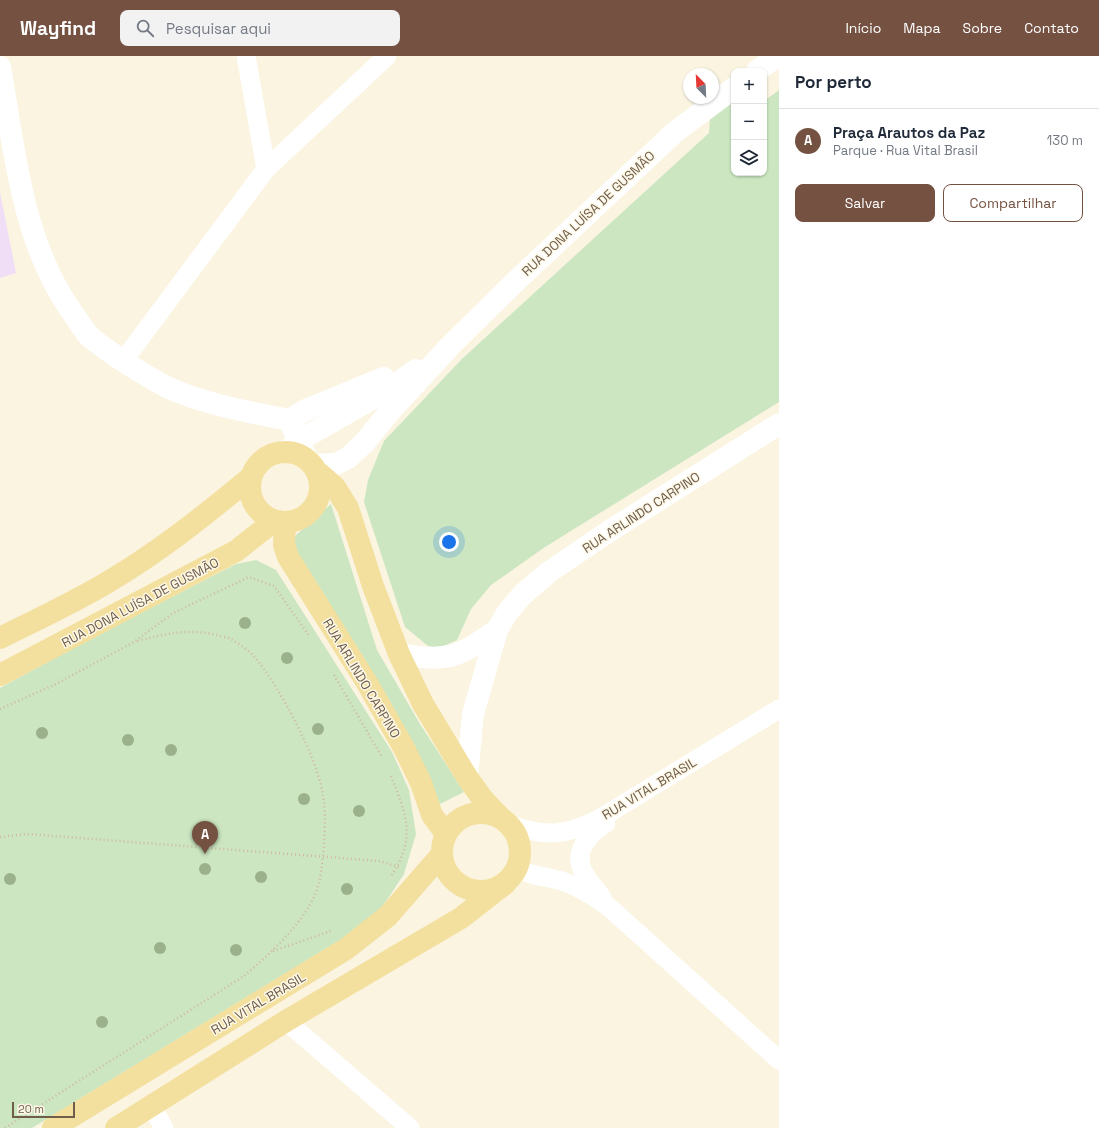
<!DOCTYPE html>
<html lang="pt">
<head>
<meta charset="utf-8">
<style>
	:root { --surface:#fff; --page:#f2f2f3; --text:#1f2937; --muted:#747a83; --line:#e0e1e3; --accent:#745141 }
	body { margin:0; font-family:"Space Grotesk",sans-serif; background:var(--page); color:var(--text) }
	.controls { position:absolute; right:12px; top:12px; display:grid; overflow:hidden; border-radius:8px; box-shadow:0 1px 3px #0004 }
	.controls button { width:36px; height:36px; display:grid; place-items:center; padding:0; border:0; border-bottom:1px solid var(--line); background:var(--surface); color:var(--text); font:20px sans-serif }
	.compass { position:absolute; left:683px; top:12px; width:36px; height:36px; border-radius:50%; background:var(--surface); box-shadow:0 1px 3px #0004; rotate:336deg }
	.scale { position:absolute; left:12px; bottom:10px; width:63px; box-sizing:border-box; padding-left:4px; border:2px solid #6f5c4a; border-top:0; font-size:11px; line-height:14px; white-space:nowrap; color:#6f5c4a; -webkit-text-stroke:3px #fdf8e7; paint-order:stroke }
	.you { position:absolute; left:449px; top:486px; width:14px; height:14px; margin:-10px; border:3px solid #fff; border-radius:50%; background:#1a73e8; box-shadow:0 0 0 6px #1a73e833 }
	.badge { display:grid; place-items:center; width:26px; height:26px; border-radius:50%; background:var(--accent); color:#fff; font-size:13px; font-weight:700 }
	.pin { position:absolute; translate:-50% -33px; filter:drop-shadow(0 1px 2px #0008) }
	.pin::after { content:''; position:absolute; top:21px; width:14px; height:12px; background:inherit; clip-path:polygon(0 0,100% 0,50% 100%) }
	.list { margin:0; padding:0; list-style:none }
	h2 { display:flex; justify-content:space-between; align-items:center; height:52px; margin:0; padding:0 16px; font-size:17px }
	h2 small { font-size:13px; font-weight:400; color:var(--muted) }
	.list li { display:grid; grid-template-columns:26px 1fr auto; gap:12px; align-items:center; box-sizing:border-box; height:64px; padding:0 16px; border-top:1px solid var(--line) }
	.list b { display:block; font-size:15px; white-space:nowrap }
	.list p { margin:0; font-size:13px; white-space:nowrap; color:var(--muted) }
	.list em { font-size:13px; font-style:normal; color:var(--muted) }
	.actions { display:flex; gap:8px; padding:12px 16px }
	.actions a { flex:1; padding:9px 0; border:1px solid var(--accent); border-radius:8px; text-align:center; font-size:14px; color:var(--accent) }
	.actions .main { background:var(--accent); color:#fff }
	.icon { flex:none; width:22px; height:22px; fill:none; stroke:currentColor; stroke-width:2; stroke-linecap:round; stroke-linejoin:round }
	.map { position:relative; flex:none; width:779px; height:1072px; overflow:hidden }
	header { display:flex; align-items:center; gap:24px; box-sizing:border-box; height:56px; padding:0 20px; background:var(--accent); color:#fff }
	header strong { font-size:19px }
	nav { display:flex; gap:22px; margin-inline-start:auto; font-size:14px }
	.search { width:280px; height:36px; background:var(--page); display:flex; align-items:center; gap:10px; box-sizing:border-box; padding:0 14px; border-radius:8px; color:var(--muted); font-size:15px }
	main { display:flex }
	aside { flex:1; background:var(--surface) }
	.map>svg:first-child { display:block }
	.education { fill:#f0def6 }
	.green { fill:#cbe6c1 }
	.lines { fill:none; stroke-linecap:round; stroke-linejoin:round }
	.path { stroke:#d1b99f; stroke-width:2.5; stroke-dasharray:1 3; stroke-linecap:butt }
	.street { stroke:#fff; stroke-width:19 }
	.secondary { stroke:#fff; stroke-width:22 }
	.primary { stroke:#f4e09e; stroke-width:22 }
	.tree { fill:#9bb18c }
	.labels { text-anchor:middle; stroke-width:3; stroke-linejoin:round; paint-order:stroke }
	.street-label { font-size:13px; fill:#6f5c4a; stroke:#fdf8e7 }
</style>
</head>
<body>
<header>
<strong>Wayfind</strong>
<div class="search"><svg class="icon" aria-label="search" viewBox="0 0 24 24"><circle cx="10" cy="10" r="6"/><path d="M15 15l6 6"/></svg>Pesquisar aqui</div>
<nav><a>Início</a><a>Mapa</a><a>Sobre</a><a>Contato</a></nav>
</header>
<main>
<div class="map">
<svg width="779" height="1072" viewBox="0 0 779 1072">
	<rect width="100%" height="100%" fill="#faf4e1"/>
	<path class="education" d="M0,136L16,217L0,222Z"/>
	<g class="green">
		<path d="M779,34V346L545,491L491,529L471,553L457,584L439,592L428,590L405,571L364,446L368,424L384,385L462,303L709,77L710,63L734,45V117H764V45Z"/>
		<path d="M331,448L377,594L420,668L464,736L434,751L293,494L295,480Z"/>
		<path d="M256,504L276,514L392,696L409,734L416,778L404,818L381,853L340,884L32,1072H0V632L84,586L236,508Z"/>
	</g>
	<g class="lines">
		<g class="path">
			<path d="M334,619L382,701"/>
			<path d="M0,653L54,629L134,586L173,557L249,521L274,530L310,581"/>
			<path d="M391,720C406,758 417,782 391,820"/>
			<path d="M0,781L27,778L379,805L399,811"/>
			<path d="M273,895L331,875"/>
			<path d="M5,1072L244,920C268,900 305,866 316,836C324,818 327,759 323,739C317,701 279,629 253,599C248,594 238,587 231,583C227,581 221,581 217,579C187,572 166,578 137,585"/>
		</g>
		<g class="street">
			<path d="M246,0L266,113"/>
			<path d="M124,304L266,113L387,0"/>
			<path d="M510,769C546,781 565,780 599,763L779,653"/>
			<path d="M518,812C531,821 547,820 562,825C580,831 594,840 610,852L779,1004"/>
			<path d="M602,841C595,832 584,821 581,810C575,792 593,775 606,767"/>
			<path d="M286,965L410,1072"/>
			<path d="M152,1051L164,1072"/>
		</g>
		<g class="secondary">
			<path d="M0,11C15,96 22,188 74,259C79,266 84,275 90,281C108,296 148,322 169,332C207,349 249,356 289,364L306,401"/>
			<path d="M757,15L777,0"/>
			<path d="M289,364L306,354L384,322"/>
			<path d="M289,393L300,384L391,332L416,314"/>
			<path d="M314,409L336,408L348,402L365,386L391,354L450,290L515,226L675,76L734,32"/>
			<path d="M399,598C448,606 457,602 497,574"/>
			<path d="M467,721L473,658L497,574L507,557L523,538L549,516L611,474L779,368"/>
		</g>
		<g class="primary">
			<circle cx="285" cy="431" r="35"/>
			<path d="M319,417L335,431L348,452L373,530L399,598L423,648L467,721L482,742L501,762"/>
			<path d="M285,466L284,489L288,501L367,627L404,692L421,727L432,759L446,778"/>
			<path d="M0,582C36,564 73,547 108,526C159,496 205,459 250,422"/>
			<path d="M0,619L236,495L274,465"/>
			<circle cx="481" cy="796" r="39"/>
			<path d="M53,1072L346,893L388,860L442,798"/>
			<path d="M116,1072L286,965L461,862L506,827"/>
		</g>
	</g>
	<g class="tree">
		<circle cx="245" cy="567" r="6"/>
		<circle cx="287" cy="602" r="6"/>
		<circle cx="318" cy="673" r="6"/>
		<circle cx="42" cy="677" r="6"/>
		<circle cx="128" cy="684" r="6"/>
		<circle cx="171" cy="694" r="6"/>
		<circle cx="304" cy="743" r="6"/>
		<circle cx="359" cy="755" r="6"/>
		<circle cx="205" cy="813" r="6"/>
		<circle cx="261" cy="821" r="6"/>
		<circle cx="10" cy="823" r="6"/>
		<circle cx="347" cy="833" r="6"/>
		<circle cx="160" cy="892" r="6"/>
		<circle cx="236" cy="894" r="6"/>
		<circle cx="102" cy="966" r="6"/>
	</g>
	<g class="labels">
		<g class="street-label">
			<text transform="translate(588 157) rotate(-43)" y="5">RUA DONA LUÍSA DE GUSMÃO</text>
			<text transform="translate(641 456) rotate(-33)" y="5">RUA ARLINDO CARPINO</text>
			<text transform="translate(140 546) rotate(-28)" y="5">RUA DONA LUÍSA DE GUSMÃO</text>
			<text transform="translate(362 622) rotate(59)" y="5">RUA ARLINDO CARPINO</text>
			<text transform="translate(649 732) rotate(-31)" y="5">RUA VITAL BRASIL</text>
			<text transform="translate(258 947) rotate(-31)" y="5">RUA VITAL BRASIL</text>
		</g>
	</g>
</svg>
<div class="controls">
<button>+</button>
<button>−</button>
<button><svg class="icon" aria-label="layers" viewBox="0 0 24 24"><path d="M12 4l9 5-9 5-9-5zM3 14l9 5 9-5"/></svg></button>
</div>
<svg class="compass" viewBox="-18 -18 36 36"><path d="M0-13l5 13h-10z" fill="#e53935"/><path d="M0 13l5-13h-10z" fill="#747a83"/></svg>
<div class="scale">20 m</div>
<div class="you"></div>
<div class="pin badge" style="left:205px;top:798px">A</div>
</div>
<aside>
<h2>Por perto<small></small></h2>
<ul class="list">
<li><span class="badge">A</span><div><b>Praça Arautos da Paz</b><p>Parque · Rua Vital Brasil</p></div><em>130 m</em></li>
</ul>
<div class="actions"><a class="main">Salvar</a><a>Compartilhar</a></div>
</aside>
</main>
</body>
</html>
